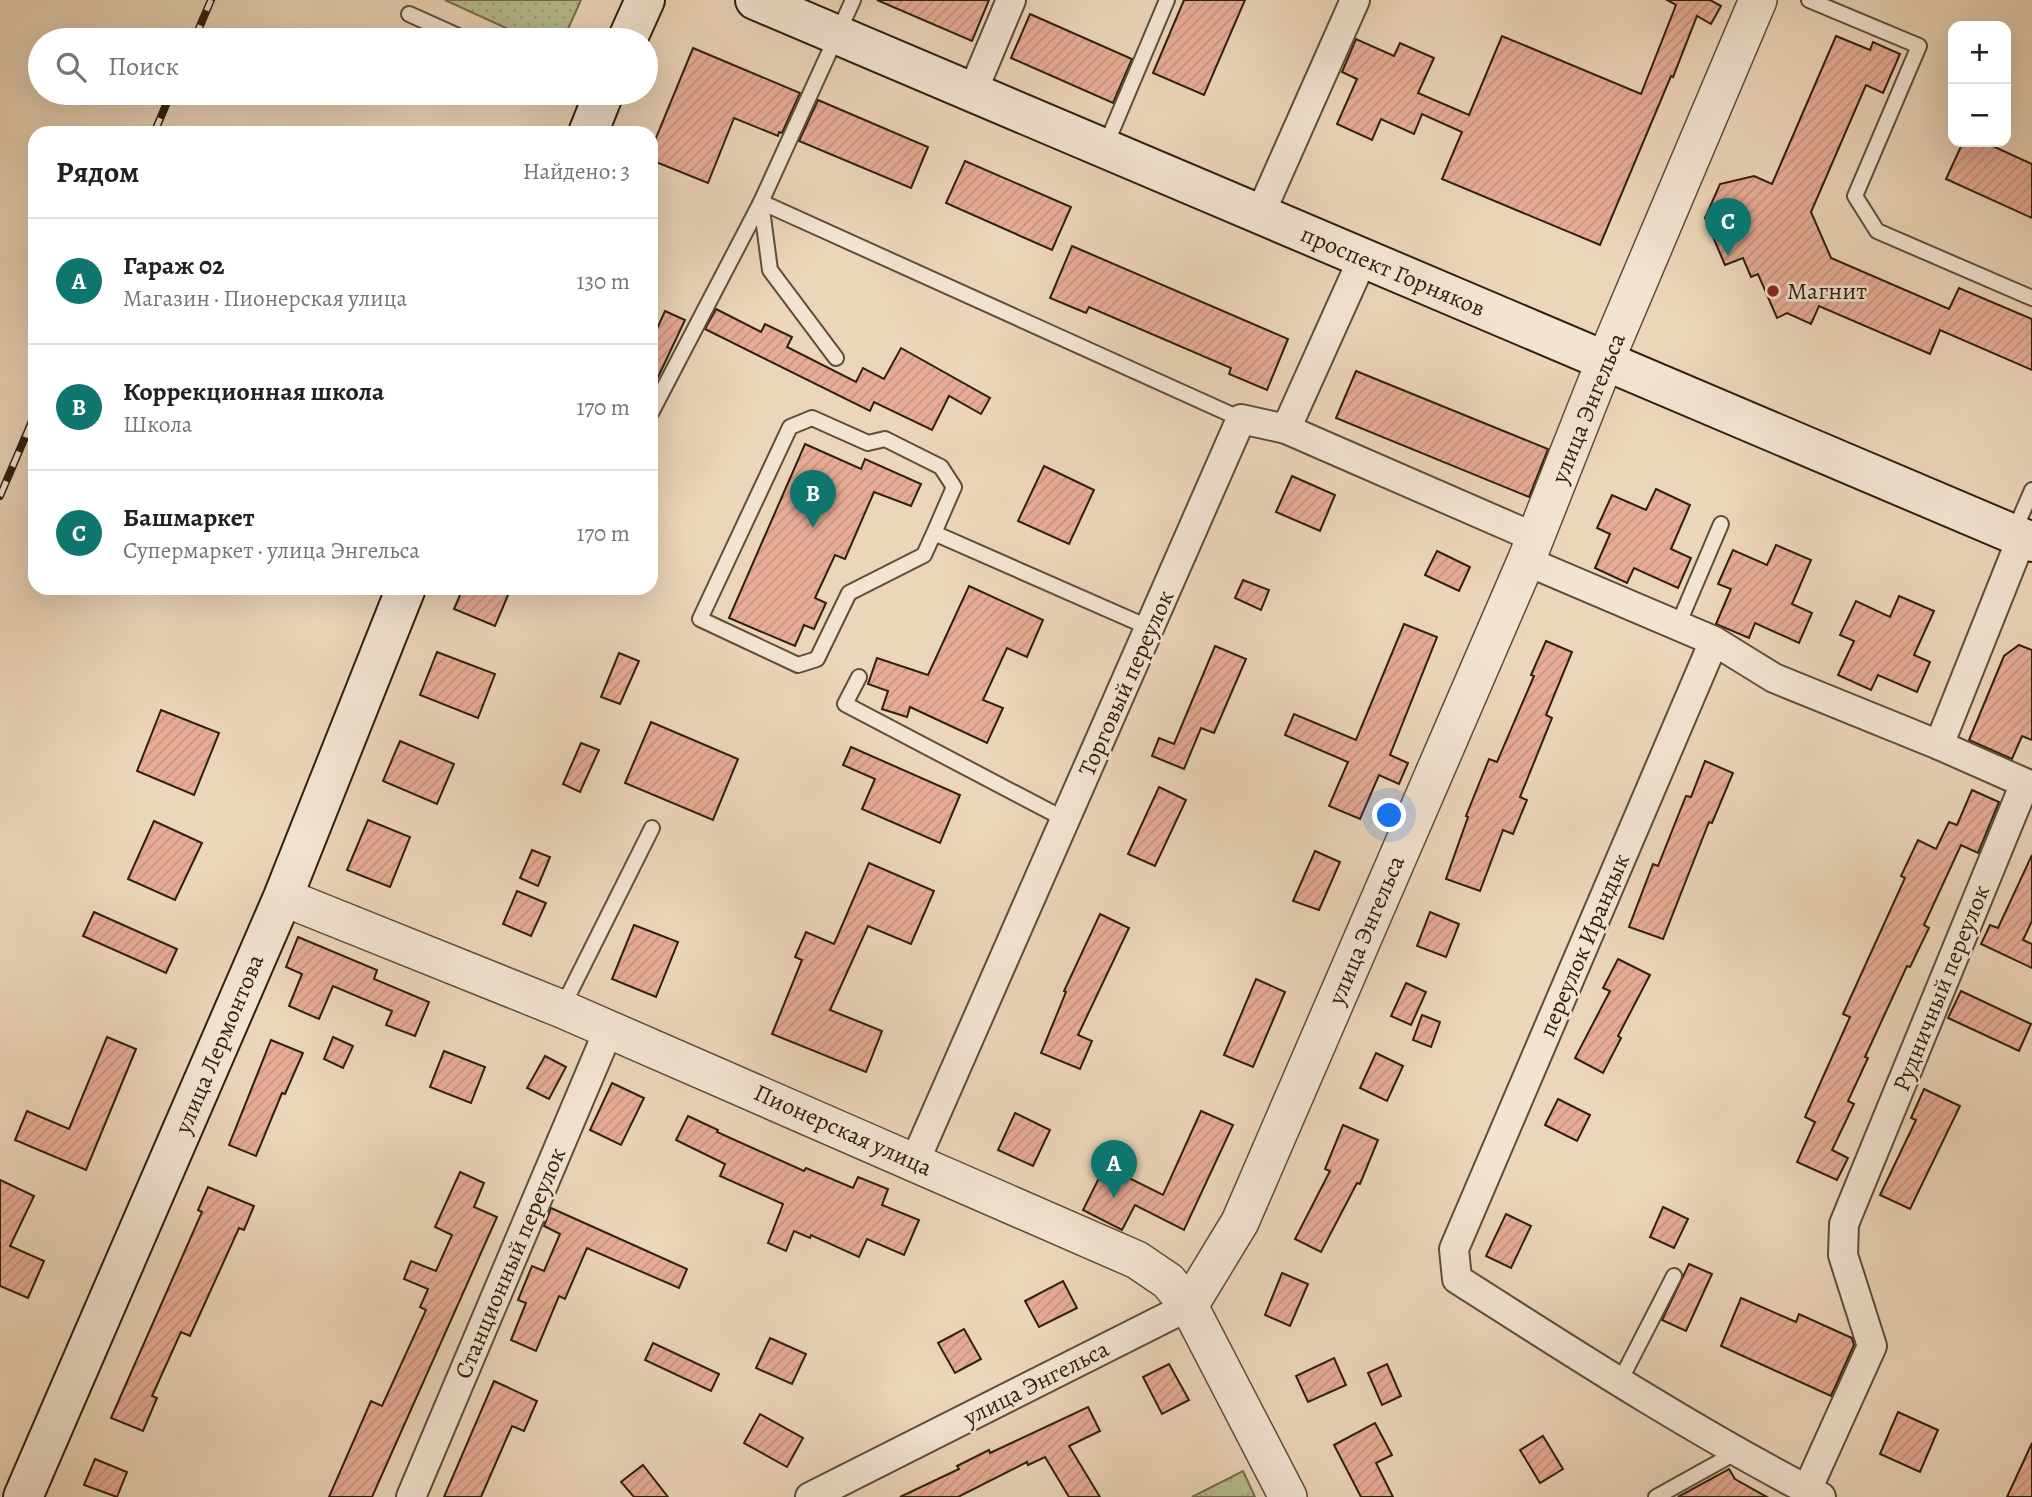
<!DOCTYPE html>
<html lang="ru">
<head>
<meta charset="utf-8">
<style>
	:root { --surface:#fff; --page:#f6f6f6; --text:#202124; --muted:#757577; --line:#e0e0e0; --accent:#0f766e }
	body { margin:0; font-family:Alegreya,serif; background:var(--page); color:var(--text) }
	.controls { position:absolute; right:21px; top:21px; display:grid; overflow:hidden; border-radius:14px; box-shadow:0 7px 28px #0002 }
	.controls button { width:63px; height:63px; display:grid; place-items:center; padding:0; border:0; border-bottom:2px solid var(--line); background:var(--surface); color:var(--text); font:35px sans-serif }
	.you { position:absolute; left:1390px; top:816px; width:24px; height:24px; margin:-18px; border:5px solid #fff; border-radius:50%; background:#1a73e8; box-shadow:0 0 0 10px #1a73e833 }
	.badge { display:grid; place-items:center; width:46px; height:46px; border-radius:50%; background:var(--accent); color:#fff; font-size:23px; font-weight:700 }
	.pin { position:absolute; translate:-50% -58px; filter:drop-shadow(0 2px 4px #0008) }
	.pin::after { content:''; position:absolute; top:37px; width:24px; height:21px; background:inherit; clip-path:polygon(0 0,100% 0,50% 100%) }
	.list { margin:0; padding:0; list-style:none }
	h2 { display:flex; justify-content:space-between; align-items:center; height:91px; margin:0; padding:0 28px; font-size:30px }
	h2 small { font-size:23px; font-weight:400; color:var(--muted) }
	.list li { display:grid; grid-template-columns:46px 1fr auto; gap:21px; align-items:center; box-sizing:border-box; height:126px; padding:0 28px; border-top:2px solid var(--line) }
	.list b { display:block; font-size:26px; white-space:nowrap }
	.list p { margin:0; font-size:23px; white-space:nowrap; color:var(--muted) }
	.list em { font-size:23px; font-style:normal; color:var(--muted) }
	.icon { flex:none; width:38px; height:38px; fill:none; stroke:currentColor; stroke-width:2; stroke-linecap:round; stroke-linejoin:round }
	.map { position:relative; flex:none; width:2032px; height:1497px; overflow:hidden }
	.search { position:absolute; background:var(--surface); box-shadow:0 7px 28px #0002; left:28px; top:28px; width:630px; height:77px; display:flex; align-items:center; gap:18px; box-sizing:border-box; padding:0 24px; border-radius:38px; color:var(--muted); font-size:26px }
	.panel { position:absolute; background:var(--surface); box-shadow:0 7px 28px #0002; left:28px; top:126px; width:630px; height:469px; border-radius:21px }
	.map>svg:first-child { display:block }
	.grass { fill:url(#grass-dots); stroke:#736f4e; stroke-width:2 }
	.park { fill:url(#park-tufts); stroke:#736f4e; stroke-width:2 }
	.building { fill:url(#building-hatch); stroke:#2f200d; stroke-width:2 }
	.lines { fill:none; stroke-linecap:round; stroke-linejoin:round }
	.service-casing { stroke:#5e4e38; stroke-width:18 }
	.minor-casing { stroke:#5e4e38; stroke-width:32 }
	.tertiary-casing { stroke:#5e4e38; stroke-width:40 }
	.secondary-casing { stroke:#2f200d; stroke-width:42 }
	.service { stroke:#f3e4d2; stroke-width:14 }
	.minor { stroke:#f3e4d2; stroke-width:28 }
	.tertiary { stroke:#f3e4d2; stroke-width:37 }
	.secondary { stroke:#f3e4d2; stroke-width:38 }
	.rail-casing { stroke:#2f200d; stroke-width:8 }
	.rail { stroke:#f3e4d2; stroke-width:5; stroke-dasharray:16; stroke-linecap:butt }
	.poi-dot { fill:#8f2418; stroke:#f3e4d2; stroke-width:2.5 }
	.labels { text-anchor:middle; stroke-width:5; stroke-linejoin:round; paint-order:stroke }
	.street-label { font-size:24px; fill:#2f200d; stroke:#f3e4d2 }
	.poi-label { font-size:24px; fill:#2f200d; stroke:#f3e4d2; text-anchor:start }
</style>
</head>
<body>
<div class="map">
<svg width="2032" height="1497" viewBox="0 0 2032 1497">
	<defs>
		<pattern id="grass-dots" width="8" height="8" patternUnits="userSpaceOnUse" patternTransform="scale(1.75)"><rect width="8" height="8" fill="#b7be90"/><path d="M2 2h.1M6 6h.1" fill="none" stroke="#9ea37b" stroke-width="1.8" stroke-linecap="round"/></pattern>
		<pattern id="park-tufts" width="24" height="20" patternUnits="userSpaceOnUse" patternTransform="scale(1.75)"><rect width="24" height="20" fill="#b7be90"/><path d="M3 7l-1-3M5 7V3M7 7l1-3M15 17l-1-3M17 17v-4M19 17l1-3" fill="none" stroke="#9ea37b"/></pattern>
		<pattern id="building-hatch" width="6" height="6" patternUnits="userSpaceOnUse" patternTransform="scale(1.75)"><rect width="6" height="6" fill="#e8ac96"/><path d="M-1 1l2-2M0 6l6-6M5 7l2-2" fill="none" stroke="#c79480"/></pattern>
	</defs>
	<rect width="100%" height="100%" fill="#ecd6b9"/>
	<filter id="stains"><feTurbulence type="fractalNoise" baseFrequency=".00286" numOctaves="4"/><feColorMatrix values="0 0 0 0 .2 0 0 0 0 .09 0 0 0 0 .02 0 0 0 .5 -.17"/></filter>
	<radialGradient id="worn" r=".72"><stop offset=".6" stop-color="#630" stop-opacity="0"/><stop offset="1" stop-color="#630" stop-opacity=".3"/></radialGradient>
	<path class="grass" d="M445,0H581L563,40H532Z"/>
	<path class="park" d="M1243,1471L1255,1497H1192Z"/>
	<g class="building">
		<path d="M877,0H989L972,41Z"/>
		<path d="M1184,0H1245L1204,95L1153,73Z"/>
		<path d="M1667,0H1710L1721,6L1711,24L1697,16L1673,77L1671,76L1600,245L1442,179L1462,132L1422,114L1414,134L1381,119L1372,140L1337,124L1357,79L1342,72L1356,39L1394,56L1400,43L1434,58L1418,93L1469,115L1502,36L1641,94L1676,5Z"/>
		<path d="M1030,14L1132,59L1113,103L1011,58Z"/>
		<path d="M1836,36L1870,50L1873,42L1900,54L1883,93L1866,85L1811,212L1831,258L1949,309L1959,288L2032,319V370L1940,330L1930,354L1819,306L1811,324L1787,313L1777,318L1758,274L1751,277L1743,258L1725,265L1705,218L1720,184L1754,176L1772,184Z"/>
		<path d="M693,48L800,93L782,133L779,132L778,136L734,118L708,183L651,160V150Z"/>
		<path d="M818,100L928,147L911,188L799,141Z"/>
		<path d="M1963,142H1984L2032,164V218L1946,179Z"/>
		<path d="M965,161L1071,207L1052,250L946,203Z"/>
		<path d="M1072,246L1288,339L1267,390L1229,374L1231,368L1089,307L1086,313L1050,298Z"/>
		<path d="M716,309L761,332L765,324L792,337L787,347L856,382L863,368L884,379L901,348L990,398L981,414L949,396L932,430L874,402L870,411L705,329Z"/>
		<path d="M665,311L685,320L651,392V342Z"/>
		<path d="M1356,371L1548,449L1529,497L1336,418Z"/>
		<path d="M805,444L861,469L865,459L921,484L911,506L874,492L845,559L835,555L815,598L826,603L814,629L804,625L795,646L729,618Z"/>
		<path d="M1044,466L1094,490L1069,544L1018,521Z"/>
		<path d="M1292,476L1335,495L1320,531L1276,512Z"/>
		<path d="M1656,489L1690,505L1671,549L1691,558L1678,588L1634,568L1627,583L1595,568L1610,534L1597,528L1612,495L1646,510Z"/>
		<path d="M1776,545L1811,560L1792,604L1812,613L1799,643L1755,623L1749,638L1716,624L1731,589L1718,584L1733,550L1767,565Z"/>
		<path d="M1437,551L1470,567L1459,591L1425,575Z"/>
		<path d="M1243,580L1269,590L1261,610L1235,598Z"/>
		<path d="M969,586L1043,620L1027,657L1007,648L983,700L1003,708L987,743L910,707L907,717L882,709L888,691L868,684L877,658L928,675Z"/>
		<path d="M463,588H511L495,626L454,609Z"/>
		<path d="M1899,596L1934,611L1914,655L1930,662L1917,692L1878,675L1871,690L1838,675L1854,641L1840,635L1856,601L1890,617Z"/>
		<path d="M1404,624L1437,637L1390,755L1408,763L1399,784L1379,775L1360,819L1329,806L1348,762L1285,735L1294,714L1356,740Z"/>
		<path d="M1546,641L1572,652L1546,715L1552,718L1520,797L1527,800L1513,834L1503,830L1480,891L1446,879L1468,817L1466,816L1489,759L1497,762L1534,676L1531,675Z"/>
		<path d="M2019,645L2032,650V740L2022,736L2012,759L1969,740L2004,656Z"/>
		<path d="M1215,646L1246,659L1214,733L1201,728L1184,769L1152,756L1159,738L1174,744Z"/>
		<path d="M437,652L495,674L478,718L420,695Z"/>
		<path d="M619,653L639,661L620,704L601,697Z"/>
		<path d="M161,710L219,733L194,795L137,771Z"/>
		<path d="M651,722L738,759L713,820L625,783Z"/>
		<path d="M400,741L454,764L437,804L383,781Z"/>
		<path d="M581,743L599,750L580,792L563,784Z"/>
		<path d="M851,747L960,795L940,843L862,809L875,779L843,765Z"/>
		<path d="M1705,761L1733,773L1712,823L1709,822L1663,939L1629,927L1653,864L1658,866L1686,796L1691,797Z"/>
		<path d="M1159,787L1186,800L1155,866L1128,854Z"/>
		<path d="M1972,790L1999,802L1978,853L1961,845L1924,925L1929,928L1910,967L1907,966L1865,1057L1868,1058L1848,1101L1854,1104L1832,1150L1848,1158L1837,1180L1797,1162L1815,1122L1805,1117L1850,1017L1843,1014L1905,878L1901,876L1918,840L1936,849L1949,822L1957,825Z"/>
		<path d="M368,820L410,837L390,887L347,870Z"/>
		<path d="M154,821L202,843L175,900L128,879Z"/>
		<path d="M532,850L550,857L538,886L520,878Z"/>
		<path d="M1315,851L1340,862L1319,910L1293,901Z"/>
		<path d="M2032,855V921L2023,940L2032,944V968L1981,944L1990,925L1998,928Z"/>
		<path d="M869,863L934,891L911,944L868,926L830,1010L882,1031L866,1072L772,1034L802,960L795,957L806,932L834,944Z"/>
		<path d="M517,891L546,903L531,936L503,924Z"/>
		<path d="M94,912L177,949L166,973L83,936Z"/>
		<path d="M1430,912L1459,924L1446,957L1417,946Z"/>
		<path d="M1100,914L1129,928L1078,1035L1092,1041L1080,1069L1041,1053L1066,992L1064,991Z"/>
		<path d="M634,925L678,942L656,997L612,979Z"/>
		<path d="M298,937L377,970L374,979L429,1002L415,1036L386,1025L392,1011L333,986L319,1019L289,1006L302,974L286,967Z"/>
		<path d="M1618,959L1650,975L1618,1036L1621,1038L1603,1073L1575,1058L1610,991L1603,988Z"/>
		<path d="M1256,979L1285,992L1253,1067L1224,1055Z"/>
		<path d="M1406,983L1426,992L1411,1025L1391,1016Z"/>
		<path d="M1961,991L2031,1024L2019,1051L1948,1018Z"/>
		<path d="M1422,1015L1440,1022L1431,1047L1413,1040Z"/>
		<path d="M107,1037L136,1049L86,1170L15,1140L27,1111L69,1129Z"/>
		<path d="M333,1037L353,1046L343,1068L324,1059Z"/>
		<path d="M271,1040L303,1053L285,1094L282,1093L256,1156L229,1145Z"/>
		<path d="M444,1051L485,1067L471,1103L430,1087Z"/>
		<path d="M1376,1053L1403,1066L1387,1101L1360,1088Z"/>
		<path d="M545,1056L566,1067L549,1099L527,1088Z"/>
		<path d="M612,1083L644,1098L621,1145L590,1130Z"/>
		<path d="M1924,1089L1960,1106L1910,1209L1880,1195L1916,1120L1911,1118Z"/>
		<path d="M1558,1099L1590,1115L1577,1141L1545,1125Z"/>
		<path d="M1201,1111L1233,1125L1184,1230L1135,1205L1122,1230L1083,1210L1105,1166L1163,1195Z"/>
		<path d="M1015,1113L1050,1130L1033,1166L998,1150Z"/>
		<path d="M688,1116L718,1130L717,1132L804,1171L806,1168L853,1188L858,1177L888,1189L882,1205L919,1220L904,1255L867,1239L859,1257L811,1235L810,1238L794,1231L786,1251L768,1243L783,1204L720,1176L725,1164L676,1140Z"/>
		<path d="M1343,1125L1378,1140L1360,1184L1357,1183L1321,1252L1295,1239L1330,1171L1325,1169Z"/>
		<path d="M460,1172L484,1183L474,1207L497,1217L372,1497H329L371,1401L382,1406L426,1310L420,1307L428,1289L404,1279L411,1261L436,1271L452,1235L435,1227Z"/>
		<path d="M0,1180L34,1196L10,1246L44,1261L28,1298L0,1286Z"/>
		<path d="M208,1187L254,1206L244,1230L239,1228L190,1336L181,1332L152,1396L157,1398L143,1431L111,1418L202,1212L198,1210Z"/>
		<path d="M1663,1207L1688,1219L1674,1248L1650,1237Z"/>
		<path d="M551,1208L687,1269L679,1288L587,1248L565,1299L559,1296L536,1351L511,1340L526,1303L518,1300L532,1266L544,1271L560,1234L544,1226Z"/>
		<path d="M1506,1214L1531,1226L1511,1268L1486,1256Z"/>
		<path d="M1689,1264L1712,1274L1686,1331L1662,1320Z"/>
		<path d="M1282,1273L1308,1284L1290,1326L1265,1315Z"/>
		<path d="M1063,1281L1077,1308L1039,1327L1025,1301Z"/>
		<path d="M1741,1298L1796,1322L1799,1314L1852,1338L1854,1345L1831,1396L1721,1346Z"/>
		<path d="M964,1329L981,1359L955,1373L938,1343Z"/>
		<path d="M770,1338L806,1354L792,1384L756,1368Z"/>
		<path d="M653,1343L719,1374L711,1391L645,1360Z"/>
		<path d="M1334,1358L1346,1385L1308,1402L1296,1376Z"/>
		<path d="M1169,1364L1189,1400L1162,1414L1143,1377Z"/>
		<path d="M1387,1364L1401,1396L1382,1405L1368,1373Z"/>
		<path d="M494,1381L537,1401L524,1431L512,1426L481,1497H444Z"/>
		<path d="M1088,1407L1100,1431L1069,1446L1100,1497H1069L1045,1457L1028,1465L1027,1462L958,1497H900L959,1469L957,1466L989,1450L990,1453Z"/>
		<path d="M1898,1412L1938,1430L1920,1472L1880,1454Z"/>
		<path d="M760,1414L803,1438L787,1467L744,1443Z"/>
		<path d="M1375,1423L1392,1455L1376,1463L1393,1497H1361L1334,1445Z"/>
		<path d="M1543,1436L1563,1469L1540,1483L1520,1450Z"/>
		<path d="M2032,1443V1497H2007Z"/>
		<path d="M95,1459L127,1472L117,1497L84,1485Z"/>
		<path d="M643,1465L668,1497H634L621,1482Z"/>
		<path d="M1729,1469L1735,1479L1767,1497H1678Z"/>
	</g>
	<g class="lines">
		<g class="service-casing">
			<g id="service">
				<path d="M1809,0L1919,46L1855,196L1877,231L2032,298"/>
				<path d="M409,14L467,40"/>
				<path d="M1105,147L1167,0"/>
				<path d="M836,358L770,270L761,202L853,0"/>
				<path d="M651,413L761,202L1241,419"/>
				<path d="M934,533L924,555L849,593L817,659L798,665L700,619L790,427L812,418L868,443L885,439L941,467L954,487L934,533L1150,628"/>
				<path d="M2013,534L2032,490"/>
				<path d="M1678,625L1721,524"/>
				<path d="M859,677L845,704L1066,820"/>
				<path d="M562,1008L652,828"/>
				<path d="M1619,1383L1674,1276"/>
				<path d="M1656,1497L1737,1452"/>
			</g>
		</g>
		<g class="minor-casing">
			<g id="minor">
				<path d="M972,93L1011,0"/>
				<path d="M1260,214L1355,0"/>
				<path d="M1286,429L1536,538"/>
				<path d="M1526,561L1714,641L1774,678L1939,745"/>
				<path d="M1714,641L1454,1249L1457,1279C1576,1355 1695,1432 1821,1497"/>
				<path d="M915,1161L1241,419L1286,429L1363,258"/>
				<path d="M1807,1490L1872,1346L1843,1255L1844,1224L2025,783L1939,745L2022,537"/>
				<path d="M411,1497L609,1029"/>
				<path d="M810,1497L1189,1306"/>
			</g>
		</g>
		<g class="tertiary-casing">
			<g id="tertiary">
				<path d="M283,897L562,1009L1137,1260L1168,1281L1189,1306L1288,1497"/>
				<path d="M1189,1306L1240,1222L1526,561L1605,361L1758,0"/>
			</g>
		</g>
		<g class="secondary-casing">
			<g id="secondary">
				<path d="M755,0L2032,542"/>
				<path d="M627,40L645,0"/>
				<path d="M588,133L604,93"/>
				<path d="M23,1497L283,897L406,588"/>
			</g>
		</g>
		<use href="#service" class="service"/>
		<use href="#minor" class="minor"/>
		<use href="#tertiary" class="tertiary"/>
		<use href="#secondary" class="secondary"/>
		<g class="rail-casing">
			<g id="rail">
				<path d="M194,40L211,0"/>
				<path d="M154,133L171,93"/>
				<path d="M0,496L35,414"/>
			</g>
		</g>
		<use href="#rail" class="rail"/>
	</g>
	<circle class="poi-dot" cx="1773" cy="291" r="7"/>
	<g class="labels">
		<g class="street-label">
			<text transform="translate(1393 271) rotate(23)" y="8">проспект Горняков</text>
			<text transform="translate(1588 408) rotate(-68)" y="8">улица Энгельса</text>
			<text transform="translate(1126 683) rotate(-66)" y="8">Торговый переулок</text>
			<text transform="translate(1366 930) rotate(-67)" y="8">улица Энгельса</text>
			<text transform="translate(1584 945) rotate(-67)" y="8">переулок Ирандык</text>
			<text transform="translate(1941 988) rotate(-68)" y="8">Рудничный переулок</text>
			<text transform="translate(219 1044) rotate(-67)" y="8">улица Лермонтова</text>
			<text transform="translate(843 1130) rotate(24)" y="8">Пионерская улица</text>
			<text transform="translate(510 1263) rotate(-67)" y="8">Станционный переулок</text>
			<text transform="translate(1036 1383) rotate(-27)" y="8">улица Энгельса</text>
		</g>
		<g class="poi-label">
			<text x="1787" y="299">Магнит</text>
		</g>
	</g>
	<rect width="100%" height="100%" filter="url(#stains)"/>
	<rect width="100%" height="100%" fill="url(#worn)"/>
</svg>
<div class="controls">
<button>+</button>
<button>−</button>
</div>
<div class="you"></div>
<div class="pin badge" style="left:1114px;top:1198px">A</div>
<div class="pin badge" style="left:813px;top:528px">B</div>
<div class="pin badge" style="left:1728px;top:256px">C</div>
<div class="search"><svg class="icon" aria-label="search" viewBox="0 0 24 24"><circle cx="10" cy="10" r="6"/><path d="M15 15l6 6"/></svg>Поиск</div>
<section class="panel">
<h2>Рядом<small>Найдено: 3</small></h2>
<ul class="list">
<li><span class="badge">A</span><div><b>Гараж 02</b><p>Магазин · Пионерская улица</p></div><em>130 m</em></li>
<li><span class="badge">B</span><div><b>Коррекционная школа</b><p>Школа</p></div><em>170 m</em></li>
<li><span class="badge">C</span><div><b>Башмаркет</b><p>Супермаркет · улица Энгельса</p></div><em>170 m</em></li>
</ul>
</section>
</div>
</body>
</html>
